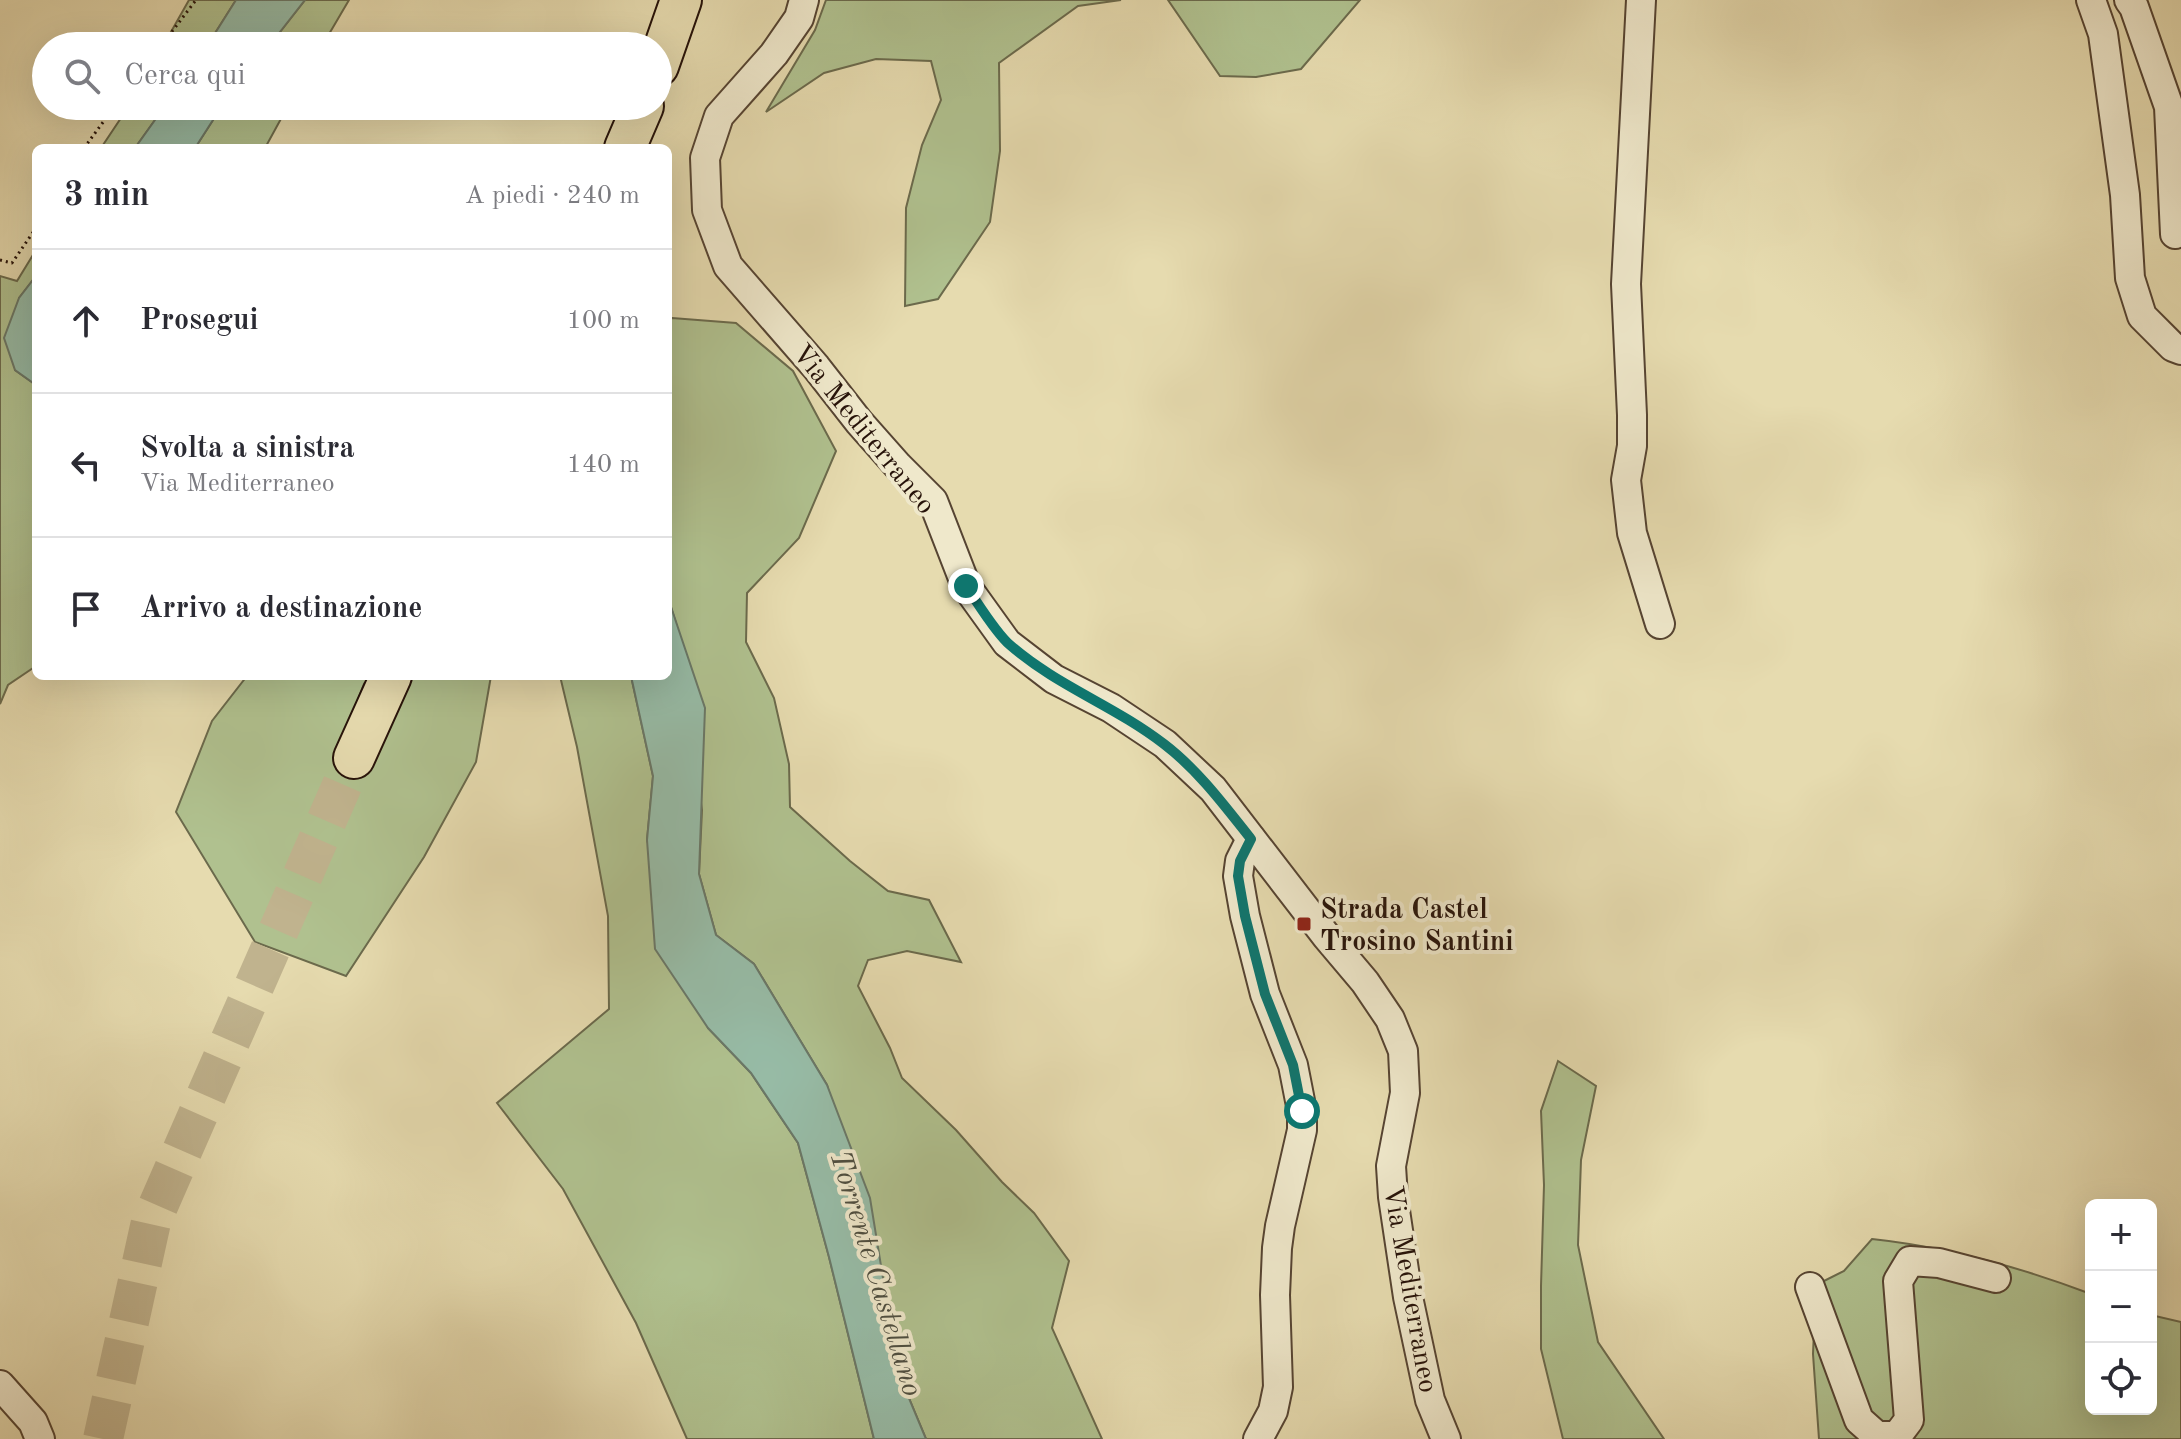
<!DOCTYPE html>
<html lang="it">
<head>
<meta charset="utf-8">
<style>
	:root { --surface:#fff; --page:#f2f2f3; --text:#2b2b33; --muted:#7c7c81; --line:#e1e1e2 }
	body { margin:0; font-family:"Old Standard TT",serif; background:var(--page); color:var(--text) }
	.controls { position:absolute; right:24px; bottom:24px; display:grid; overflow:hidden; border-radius:12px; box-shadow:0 8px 32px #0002 }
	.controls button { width:72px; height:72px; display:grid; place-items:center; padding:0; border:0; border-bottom:2px solid var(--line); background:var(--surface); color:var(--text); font:40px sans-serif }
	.stop { position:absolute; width:24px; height:24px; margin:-18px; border:6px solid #0f766e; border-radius:50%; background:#fff }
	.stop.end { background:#0f766e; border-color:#fff; box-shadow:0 2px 8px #0008 }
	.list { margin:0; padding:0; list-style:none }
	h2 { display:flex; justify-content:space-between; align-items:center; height:104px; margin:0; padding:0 32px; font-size:34px }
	h2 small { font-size:26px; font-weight:400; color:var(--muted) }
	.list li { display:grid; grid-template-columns:52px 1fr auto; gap:24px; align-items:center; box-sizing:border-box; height:144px; padding:0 32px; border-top:2px solid var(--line) }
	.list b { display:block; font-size:30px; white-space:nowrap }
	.list p { margin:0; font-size:26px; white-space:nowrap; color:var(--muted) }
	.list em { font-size:26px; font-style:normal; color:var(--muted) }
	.icon { flex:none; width:44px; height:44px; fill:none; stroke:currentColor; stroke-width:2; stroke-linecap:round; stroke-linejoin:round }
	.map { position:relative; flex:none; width:2181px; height:1439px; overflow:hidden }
	.search { position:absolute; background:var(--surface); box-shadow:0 8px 32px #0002; left:32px; top:32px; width:640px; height:88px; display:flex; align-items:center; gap:20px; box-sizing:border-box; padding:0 28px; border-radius:44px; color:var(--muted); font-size:30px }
	.panel { position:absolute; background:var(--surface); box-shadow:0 8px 32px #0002; left:32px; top:144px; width:640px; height:536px; border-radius:12px }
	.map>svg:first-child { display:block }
	.green { fill:#b0c18f; stroke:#6b6a4c; stroke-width:2; fill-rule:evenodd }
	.water { fill:#97bca7; stroke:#6a7868; stroke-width:2 }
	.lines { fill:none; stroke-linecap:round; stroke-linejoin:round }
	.highway-tunnel { stroke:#c0b38e; stroke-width:40; stroke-dasharray:40 20; stroke-linecap:butt }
	.minor-casing { stroke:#564432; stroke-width:32 }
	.highway-casing { stroke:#261209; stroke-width:44 }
	.path { stroke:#261209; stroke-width:3; stroke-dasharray:2 4; stroke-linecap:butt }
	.minor { stroke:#efe8cb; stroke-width:28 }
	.highway { stroke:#e6dbaf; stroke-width:40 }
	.route { stroke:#0f766e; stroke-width:10 }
	.poi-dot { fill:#8f2418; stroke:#efe8cb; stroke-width:3 }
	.labels { text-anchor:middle; stroke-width:8; stroke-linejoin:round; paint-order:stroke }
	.street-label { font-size:28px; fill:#261209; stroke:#efe8cb }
	.poi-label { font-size:28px; font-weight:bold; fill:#261209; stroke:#efe8cb; text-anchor:start }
	.water-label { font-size:30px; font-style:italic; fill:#4e4e40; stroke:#efe8cb }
</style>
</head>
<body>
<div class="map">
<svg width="2181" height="1439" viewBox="0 0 2181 1439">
	<rect width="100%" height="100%" fill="#e6dbaf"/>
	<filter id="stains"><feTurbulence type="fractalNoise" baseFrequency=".0025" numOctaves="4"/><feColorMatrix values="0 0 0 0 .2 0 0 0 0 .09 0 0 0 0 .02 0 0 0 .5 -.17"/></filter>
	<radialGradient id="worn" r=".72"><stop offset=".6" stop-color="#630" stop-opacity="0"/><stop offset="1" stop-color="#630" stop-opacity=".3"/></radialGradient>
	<g class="green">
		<path d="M189,0H236L207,46H163Z"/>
		<path d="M305,0H349L322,46H269Z"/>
		<path d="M826,0H1121L1078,6L999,63L1000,151L990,222L938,299L905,306L906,208L922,145L941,100L931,61L876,59L824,73L766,112L815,30Z"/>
		<path d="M1168,0H1360L1301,69L1256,77L1220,76Z"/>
		<path d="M129,106H165L135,148H101Z"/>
		<path d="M222,106H288L265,148H195Z"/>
		<path d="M36,250V276L19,298L15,370L36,385V666L8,685L0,704V276L17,281Z"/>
		<path d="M672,318L736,323L793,371L836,451L799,538L747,593L746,642L774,698L789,764L790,807L850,861L888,891L929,900L961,962L907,951L868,960L858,986L890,1048L902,1078L956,1130L1002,1182L1034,1213L1069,1261L1052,1328L1102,1439H926L908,1396L889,1315L827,1085L754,964L716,935L699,874L702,810L676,623L668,598V321Z"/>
		<path d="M247,676H491L476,762L424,857L346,976L255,942L176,812L212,721ZM364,684L392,698L337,754Z"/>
		<path d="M560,676H631L653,776L647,840L708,1028L751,1073L798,1143L829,1257L874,1439H687L636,1323L563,1189L497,1103L609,1009L608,916L577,747Z"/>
		<path d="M1558,1061L1596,1086L1581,1160L1578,1245L1598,1342L1664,1439H1563L1541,1349V1286L1544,1185L1541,1111Z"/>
		<path d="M1872,1239C1947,1247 2020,1267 2091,1294V1409H2151V1315L2181,1322V1439H1819L1813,1354L1816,1285L1844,1271Z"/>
	</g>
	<g class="water">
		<path d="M236,0H305L269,46H207Z"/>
		<path d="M165,106H222L195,148H135Z"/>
		<path d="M36,276V385L15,370L4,338L19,298Z"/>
		<path d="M668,598L705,708L699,874L716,935L754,964L827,1085L870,1198L889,1315L908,1396L926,1439H874L829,1257L798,1143L751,1073L708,1028L655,949L647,840L653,776L631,676H668Z"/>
	</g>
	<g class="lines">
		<path class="highway-tunnel" d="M103,1439L151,1222L354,758"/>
		<g class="minor-casing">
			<g id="minor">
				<path d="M804,0L799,18L774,54L719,116L705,158L707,210L728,266L816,367L859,422L898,466L933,501L966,586L1007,643L1054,679L1111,708L1165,744L1213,789L1327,937L1365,982L1390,1019L1403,1051L1405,1093L1391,1166L1393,1197L1408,1297L1430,1400L1446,1439"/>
				<path d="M1641,0L1626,284L1632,415V446L1626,480L1632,533L1660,624"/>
				<path d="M2091,0L2103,34L2125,195L2130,278L2142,316L2173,347L2181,350"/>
				<path d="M2129,0L2134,7L2169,107L2175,234"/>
				<path d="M1251,839L1240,861L1238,876L1245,916L1265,994L1293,1065L1302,1111V1130L1280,1226L1277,1248L1275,1295L1278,1387L1273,1411L1258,1439"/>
				<path d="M1810,1287L1859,1420L1877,1436H1897L1898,1439"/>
				<path d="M0,1385L33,1422L40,1439"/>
				<path d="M1897,1436L1909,1420L1898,1281L1910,1261L1939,1263L1996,1278"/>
			</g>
		</g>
		<g class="highway-casing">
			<g id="highway">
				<path d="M658,66L681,0"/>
				<path d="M625,148L643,106"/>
				<path d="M354,758L391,676"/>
			</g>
		</g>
		<g class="path">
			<path d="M161,46L196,0"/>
			<path d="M84,148L115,106"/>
			<path d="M0,260L12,263L36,228"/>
		</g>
		<use href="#minor" class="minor"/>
		<use href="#highway" class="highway"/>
	</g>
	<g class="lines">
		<path class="route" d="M966,586C978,603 995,632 1010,645C1057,686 1115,706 1164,744C1198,770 1224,805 1251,839L1240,861L1238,876L1245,916L1265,994L1293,1065L1302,1111"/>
	</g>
	<rect class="poi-dot" x="1296" y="916" width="16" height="16" rx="4"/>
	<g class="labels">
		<g class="street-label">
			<text transform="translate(865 428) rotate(51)" y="10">Via Mediterraneo</text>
			<text transform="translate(1412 1289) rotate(80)" y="10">Via Mediterraneo</text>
		</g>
		<g class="poi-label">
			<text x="1320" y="918">Strada Castel<tspan x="1320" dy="32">Trosino Santini</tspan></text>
		</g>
		<g class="water-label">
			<text transform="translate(877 1273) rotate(73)" y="10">Torrente Castellano</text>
		</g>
	</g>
	<rect width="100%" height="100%" filter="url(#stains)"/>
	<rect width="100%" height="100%" fill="url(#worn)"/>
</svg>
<div class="controls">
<button>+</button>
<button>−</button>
<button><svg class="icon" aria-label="locate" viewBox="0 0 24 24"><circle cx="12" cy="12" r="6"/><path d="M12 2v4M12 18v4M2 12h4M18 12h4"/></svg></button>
</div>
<div class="stop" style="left:1302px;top:1111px"></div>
<div class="stop end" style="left:966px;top:586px"></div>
<div class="search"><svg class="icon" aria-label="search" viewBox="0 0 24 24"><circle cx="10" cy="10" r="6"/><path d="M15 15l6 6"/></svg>Cerca qui</div>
<section class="panel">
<h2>3 min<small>A piedi · 240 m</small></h2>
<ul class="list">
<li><svg class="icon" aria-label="ahead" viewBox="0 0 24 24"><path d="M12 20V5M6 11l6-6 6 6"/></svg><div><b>Prosegui</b></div><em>100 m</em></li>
<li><svg class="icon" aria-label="left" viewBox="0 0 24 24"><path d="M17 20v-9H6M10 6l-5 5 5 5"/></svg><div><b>Svolta a sinistra</b><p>Via Mediterraneo</p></div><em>140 m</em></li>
<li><svg class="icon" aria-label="arrive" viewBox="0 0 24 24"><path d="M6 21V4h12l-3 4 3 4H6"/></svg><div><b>Arrivo a destinazione</b></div></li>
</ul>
</section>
</div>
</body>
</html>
